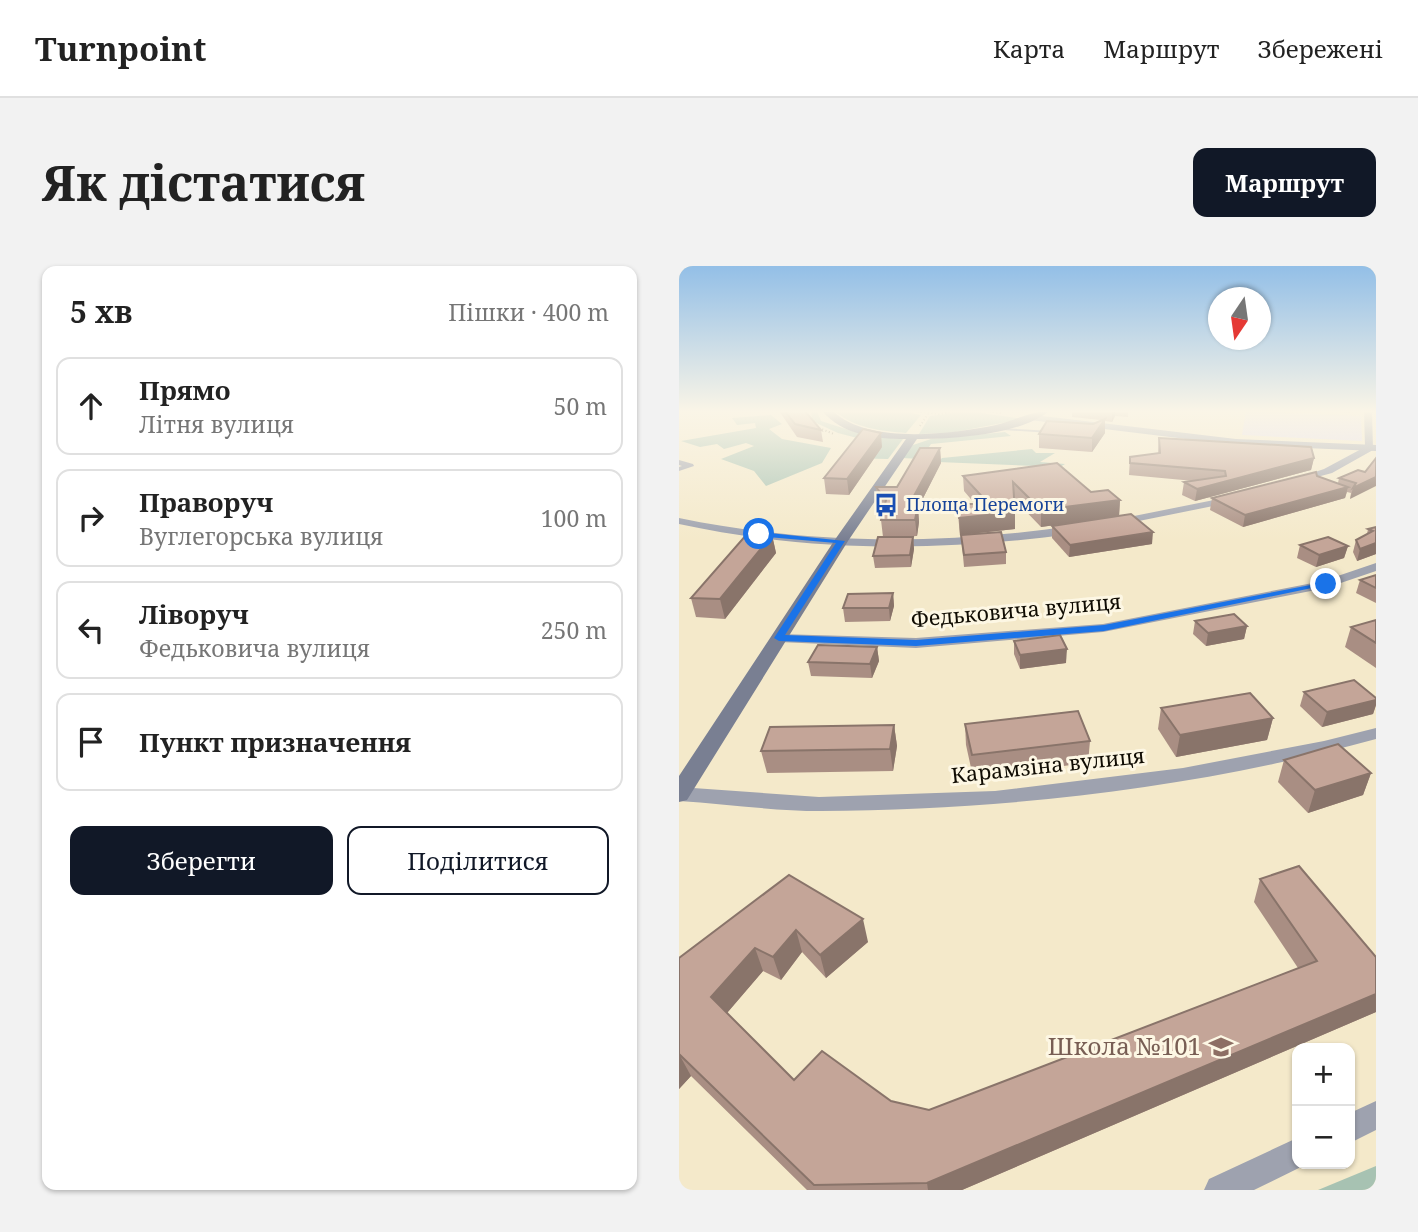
<!DOCTYPE html>
<html lang="uk">
<head>
<meta charset="utf-8">
<style>
	:root { --surface:#fff; --page:#f2f2f2; --text:#222; --muted:#767676; --line:#e0e0e0; --accent:#111827 }
	body { margin:0; font-family:"Noto Serif",serif; background:var(--page); color:var(--text) }
	.controls { position:absolute; right:21px; bottom:21px; display:grid; overflow:hidden; border-radius:14px; box-shadow:0 2px 5px #0004 }
	.controls button { width:63px; height:63px; display:grid; place-items:center; padding:0; border:0; border-bottom:2px solid var(--line); background:var(--surface); color:var(--text); font:35px sans-serif }
	.compass { position:absolute; left:529px; top:21px; width:63px; height:63px; border-radius:50%; background:var(--surface); box-shadow:0 2px 5px #0004; rotate:193deg }
	.stop { position:absolute; width:21px; height:21px; margin:-16px; border:5px solid #1a73e8; border-radius:50%; background:#fff }
	.stop.end { background:#1a73e8; border-color:#fff; box-shadow:0 2px 7px #0008 }
	.list { margin:0; padding:0; list-style:none }
	h2 { display:flex; justify-content:space-between; align-items:center; height:91px; margin:0; padding:0 28px; font-size:30px }
	h2 small { font-size:23px; font-weight:400; color:var(--muted) }
	.list li { display:grid; grid-template-columns:46px 1fr auto; gap:21px; align-items:center; box-sizing:border-box; height:98px; margin:0 14px 14px; padding:0 14px; border:2px solid var(--line); border-radius:14px }
	.list b { display:block; font-size:26px; white-space:nowrap }
	.list p { margin:0; font-size:23px; white-space:nowrap; color:var(--muted) }
	.list em { font-size:23px; font-style:normal; color:var(--muted) }
	.actions { display:flex; gap:14px; padding:21px 28px }
	.actions a { flex:1; padding:16px 0; border:2px solid var(--accent); border-radius:14px; text-align:center; font-size:24px; color:var(--accent) }
	.actions .main { background:var(--accent); color:#fff }
	.icon { flex:none; width:38px; height:38px; fill:none; stroke:currentColor; stroke-width:2; stroke-linecap:round; stroke-linejoin:round }
	.map { position:relative; flex:none; width:697px; height:924px; overflow:hidden; border-radius:14px }
	header { display:flex; align-items:center; gap:42px; box-sizing:border-box; height:98px; padding:0 35px; background:var(--surface); border-bottom:2px solid var(--line) }
	header strong { font-size:33px }
	nav { display:flex; gap:38px; margin-inline-start:auto; font-size:24px }
	.intro { display:flex; align-items:center; justify-content:space-between; box-sizing:border-box; height:168px; padding:0 42px }
	h1 { margin:0; font-size:49px }
	.button { padding:18px 32px; border-radius:14px; background:var(--accent); color:#fff; font-size:24px; font-weight:700 }
	main { display:flex; gap:42px; padding:0 42px }
	aside { flex:1; background:var(--surface); border-radius:14px; box-shadow:0 2px 5px #0004 }
	.map>svg:first-child { display:block }
	.commercial { fill:#e1dcf2 }
	.green { fill:#a7c2b2 }
	.lines { fill:none; stroke-linecap:round; stroke-linejoin:round }
	.path { stroke:#877f6b; stroke-width:2; stroke-dasharray:1 2.5; stroke-linecap:butt }
	.service { fill:#9ea2af; fill-rule:evenodd }
	.pedestrian { fill:#9ea2af; fill-rule:evenodd }
	.minor { fill:#9ea2af; fill-rule:evenodd }
	.tertiary { fill:#9ea2af; fill-rule:evenodd }
	.secondary { fill:#797f92; fill-rule:evenodd }
	.wall { fill:#a98e83 }
	.shaded-wall { fill:#89746a }
	.building { fill:#c4a598; stroke:#89746a; stroke-width:2 }
	.route { fill:#1a73e8 }
	.labels { text-anchor:middle; stroke-width:6; stroke-linejoin:round; paint-order:stroke }
	.far-transit-label { font-size:18px; fill:#164399; stroke:#fdf7e4; text-anchor:start }
	.street-label { font-size:21px; fill:#100c03; stroke:#fdf7e4 }
	.near-education-label { font-size:24px; fill:#785e54; stroke:#fdf7e4; text-anchor:end }
</style>
</head>
<body>
<header>
<strong>Turnpoint</strong>
<nav><a>Карта</a><a>Маршрут</a><a>Збережені</a></nav>
</header>
<div class="intro"><h1>Як дістатися</h1><a class="button">Маршрут</a></div>
<main>
<aside>
<h2>5 хв<small>Пішки · 400 m</small></h2>
<ul class="list">
<li><svg class="icon" aria-label="ahead" viewBox="0 0 24 24"><path d="M12 20V5M6 11l6-6 6 6"/></svg><div><b>Прямо</b><p>Літня вулиця</p></div><em>50 m</em></li>
<li><svg class="icon" aria-label="right" viewBox="0 0 24 24"><path d="M7 20v-9h11M14 6l5 5-5 5"/></svg><div><b>Праворуч</b><p>Вуглегорська вулиця</p></div><em>100 m</em></li>
<li><svg class="icon" aria-label="left" viewBox="0 0 24 24"><path d="M17 20v-9H6M10 6l-5 5 5 5"/></svg><div><b>Ліворуч</b><p>Федьковича вулиця</p></div><em>250 m</em></li>
<li><svg class="icon" aria-label="arrive" viewBox="0 0 24 24"><path d="M6 21V4h12l-3 4 3 4H6"/></svg><div><b>Пункт призначення</b></div></li>
</ul>
<div class="actions"><a class="main">Зберегти</a><a>Поділитися</a></div>
</aside>
<div class="map">
<svg width="697" height="924" viewBox="0 0 697 924">
	<rect width="100%" height="100%" fill="#f4e9ca"/>
	<path class="commercial" d="M567,145L682,150L683,175L563,169Z"/>
	<g class="green">
		<path d="M132,145H138L142,155L189,170L224,173L209,193L166,192L186,174L159,167L133,155Z"/>
		<path d="M156,145H223L242,149L227,167C203,165 174,162 156,145Z"/>
		<path d="M289,145L344,153L271,167L240,168L251,150Z"/>
		<path d="M92,149L103,158L90,163L103,173L152,182L143,197L87,220L75,205L42,193L75,180L67,177L45,183L38,178L21,181L2,175L77,162L76,157L58,159L53,152Z"/>
		<path d="M326,166L332,170L252,178L242,193L223,192L234,179L252,173Z"/>
		<path d="M353,183L357,187H376L361,196L386,198L381,201L259,196L263,192Z"/>
		<path d="M697,900V924H639Z"/>
	</g>
	<g class="lines">
		<g class="path">
			<path d="M235,145L260,148L279,145"/>
			<path d="M307,145L322,147"/>
			<path d="M241,160L249,148"/>
			<path d="M140,162L155,168"/>
		</g>
		<path class="service" d="M321,162L373,165L375,166L373,167L323,164Z"/>
		<path class="pedestrian" d="M0,194L14,198L15,200L0,205V201L3,200L0,199Z"/>
		<g class="minor">
			<path d="M685,145H693L694,184L653,207L612,218V214L645,203L686,181Z"/>
			<path d="M555,230L560,233L559,235L435,260L429,257L435,254Z"/>
			<path d="M0,252C130,279 262,279 393,260L399,264L393,268C262,286 130,286 0,258Z"/>
			<path d="M697,297V305L647,322L424,366L237,382L100,376L93,372L100,368L237,372L424,358L644,315Z"/>
			<path d="M697,462V473C518,522 328,544 142,545C95,545 47,538 0,535V521L140,531L316,525L504,502L645,475Z"/>
			<path d="M697,835V864L671,877V847Z"/>
			<path d="M618,872V898H628L575,924H525L530,913Z"/>
		</g>
		<path class="tertiary" d="M355,149L557,173L697,179V185L557,179L351,154L350,152Z"/>
		<path class="secondary" d="M143,145H154C189,179 273,168 317,159C335,155 352,145 370,145C341,169 274,173 238,173L169,275L8,534L0,536V510L155,275L227,173C196,173 164,169 143,145Z"/>
	</g>
	<g class="wall">
		<path d="M100,145H126L142,164L144,176L118,171Z"/>
		<path d="M393,145H449V151L436,150L433,156L426,155V167L413,186L360,182V168L414,158L422,154L393,151Z"/>
		<path d="M655,145H671V147Z"/>
		<path d="M480,172L635,192L632,204L628,205L516,235L503,229L505,216L515,215L450,209L451,191L479,187Z"/>
		<path d="M203,181L170,229L147,228L145,212Z"/>
		<path d="M261,182L262,197L239,242L240,256L238,270L204,271L202,254L204,244L199,236L197,221H218Z"/>
		<path d="M686,206L671,233L672,227L668,226L666,232L564,261L531,244L533,232L659,217L660,212Z"/>
		<path d="M284,210L412,226L441,234L440,250L362,261L335,233L336,263L281,269L278,238H296L285,225Z"/>
		<path d="M373,260L473,278L390,291L373,272Z"/>
		<path d="M697,261V288L678,295L674,286L677,274L688,268L689,263Z"/>
		<path d="M93,269L97,287L46,353L17,351L12,332Z"/>
		<path d="M282,269L327,286V298L285,301Z"/>
		<path d="M234,271L235,283L232,301L196,302L194,290Z"/>
		<path d="M621,279L669,280L665,292L637,301L618,292Z"/>
		<path d="M697,309V337L677,327L681,314Z"/>
		<path d="M214,327L215,340L211,355L166,356L164,342Z"/>
		<path d="M697,354V402L666,381L672,361Z"/>
		<path d="M516,355L568,360L565,373L527,380L514,368Z"/>
		<path d="M335,375L387,397L341,403L335,388Z"/>
		<path d="M198,381L200,395L193,412L132,410L129,396Z"/>
		<path d="M625,426L697,432V439L694,448L643,461L621,440Z"/>
		<path d="M482,442L594,452L588,474L497,491L479,463Z"/>
		<path d="M286,458L411,475L409,497L294,511L287,479Z"/>
		<path d="M215,459L218,480L214,505L88,507L82,485Z"/>
		<path d="M605,494L692,507L684,529L629,547L599,516Z"/>
		<path d="M110,609L189,676L147,712L123,686L102,714L84,705L48,747L115,814L250,844L619,702L575,636L581,613L697,746L283,924H128L12,810L0,823V692Z"/>
	</g>
	<g class="shaded-wall">
		<path d="M433,145H436V150L433,156Z"/>
		<path d="M426,153V167L413,186V172Z"/>
		<path d="M202,167L203,181L170,229L168,213Z"/>
		<path d="M261,182L262,197L239,242L240,256L238,270L236,254L230,239Z"/>
		<path d="M635,192L632,204L628,205L516,235L518,223Z"/>
		<path d="M697,211V220L671,233L674,222Z"/>
		<path d="M669,221L666,232L564,261L566,249Z"/>
		<path d="M441,234L440,250L362,261V244Z"/>
		<path d="M336,246V263L281,269L280,252Z"/>
		<path d="M474,266L473,278L390,291L391,279Z"/>
		<path d="M93,269L97,287L46,353L41,333Z"/>
		<path d="M234,271L235,283L232,301L231,289Z"/>
		<path d="M697,277V288L678,295L681,283Z"/>
		<path d="M669,280L665,292L637,301L640,289Z"/>
		<path d="M214,327L215,340L211,355L210,342Z"/>
		<path d="M568,360L565,373L527,380L529,367Z"/>
		<path d="M198,381L200,395L193,412L191,398Z"/>
		<path d="M388,383L387,397L341,403V389Z"/>
		<path d="M697,434V439L694,448L643,461L648,446Z"/>
		<path d="M594,452L588,474L497,491L501,469Z"/>
		<path d="M215,459L218,480L214,505L211,483Z"/>
		<path d="M692,507L684,529L629,547L636,524Z"/>
		<path d="M184,653L189,676L147,712L141,689Z"/>
		<path d="M117,664L123,686L102,714L94,691Z"/>
		<path d="M76,682L84,705L42,754L32,731Z"/>
		<path d="M697,728V746L283,924H249L248,917Z"/>
		<path d="M0,788L12,810L0,823Z"/>
	</g>
	<g class="building">
		<path d="M106,145H126L142,164L116,158Z"/>
		<path d="M426,153L413,172L360,168L368,155L414,158Z"/>
		<path d="M184,163L202,167L168,213L145,212Z"/>
		<path d="M480,172L632,181L635,192L518,223L505,216L547,210L546,205L451,197V191L481,187Z"/>
		<path d="M241,182H261L230,239H239L236,254H202L207,234L197,221H218Z"/>
		<path d="M697,192V211L674,222L677,217L660,212L679,204L686,206Z"/>
		<path d="M378,197L412,226L429,224L441,234L362,244L334,216L336,246L280,252L278,238H310L284,210Z"/>
		<path d="M637,206L638,210L669,221L566,249L533,232Z"/>
		<path d="M452,248L474,266L391,279L373,260Z"/>
		<path d="M697,261V277L681,283L677,274L694,265L689,263Z"/>
		<path d="M322,266L327,286L285,289L282,269Z"/>
		<path d="M68,268L93,269L41,333L12,332Z"/>
		<path d="M199,271H234L231,289L194,290Z"/>
		<path d="M649,271L669,280L640,289L621,279Z"/>
		<path d="M697,309V322L681,314Z"/>
		<path d="M214,327L210,342H164L169,328Z"/>
		<path d="M555,348L568,360L529,367L516,355Z"/>
		<path d="M697,354V377L672,361Z"/>
		<path d="M381,369L388,383L341,389L335,375Z"/>
		<path d="M139,379L198,381L191,398L129,396Z"/>
		<path d="M675,414L697,432V434L648,446L625,426Z"/>
		<path d="M571,427L594,452L501,469L482,442Z"/>
		<path d="M399,445L411,475L293,489L286,458Z"/>
		<path d="M215,459L211,483L82,485L91,461Z"/>
		<path d="M659,478L692,507L636,524L605,494Z"/>
		<path d="M620,600L697,691V728L248,917L135,919L0,788V692L110,609L184,653L141,689L117,664L94,691L76,682L32,731L115,814L143,785L212,835L250,844L638,695L581,613Z"/>
	</g>
	<linearGradient id="sky" x2="0" y2="1"><stop stop-color="#93bfe7"/><stop offset="0.53" stop-color="#faf5e7"/><stop offset="1" stop-color="#faf5e7" stop-opacity="0"/></linearGradient>
	<rect width="697" height="274" fill="url(#sky)"/>
	<path class="route" d="M80,266L166,275L106,369L237,374L425,359L647,316L652,318L425,365L237,380L100,375L95,372L157,277L78,270Z"/>
	<defs>
		<g id="bus-bare" transform="scale(1.89)"><path d="M-5-6H5V4H4V6H2V4H-2V6H-4V4H-5ZM-3.5-4V0h7V-4ZM-3.5 1.2v1.5H-2V1.2ZM2 1.2v1.5H3.5V1.2Z" fill="#1a4fb4" stroke="#fdf7e4" stroke-width="2.5" paint-order="stroke"/></g>
		<g id="school-bare" transform="scale(1.89)"><path d="M0-5L7-2L0 1L-7-2ZM-4 1L0 2.5L4 1V4Q0 6-4 4Z" fill="#8d6e63" stroke="#fdf7e4" stroke-width="2.5" paint-order="stroke"/></g>
	</defs>
	<g fill-rule="evenodd">
		<use href="#bus-bare" x="207" y="239"/>
		<use href="#school-bare" x="542" y="781"/>
	</g>
	<g class="labels">
		<g class="far-transit-label">
			<text x="227" y="245">Площа Перемоги</text>
		</g>
		<g class="street-label">
			<text transform="translate(337 345) rotate(-5)" y="7">Федьковича вулиця</text>
			<text transform="translate(369 500) rotate(-6)" y="7">Карамзіна вулиця</text>
		</g>
		<g class="near-education-label">
			<text x="522" y="789">Школа №101</text>
		</g>
	</g>
</svg>
<div class="controls">
<button>+</button>
<button>−</button>
</div>
<svg class="compass" viewBox="-18 -18 36 36"><path d="M0-13l5 13h-10z" fill="#e53935"/><path d="M0 13l5-13h-10z" fill="#767676"/></svg>
<div class="stop" style="left:80px;top:268px"></div>
<div class="stop end" style="left:647px;top:318px"></div>
</div>
</main>
</body>
</html>
